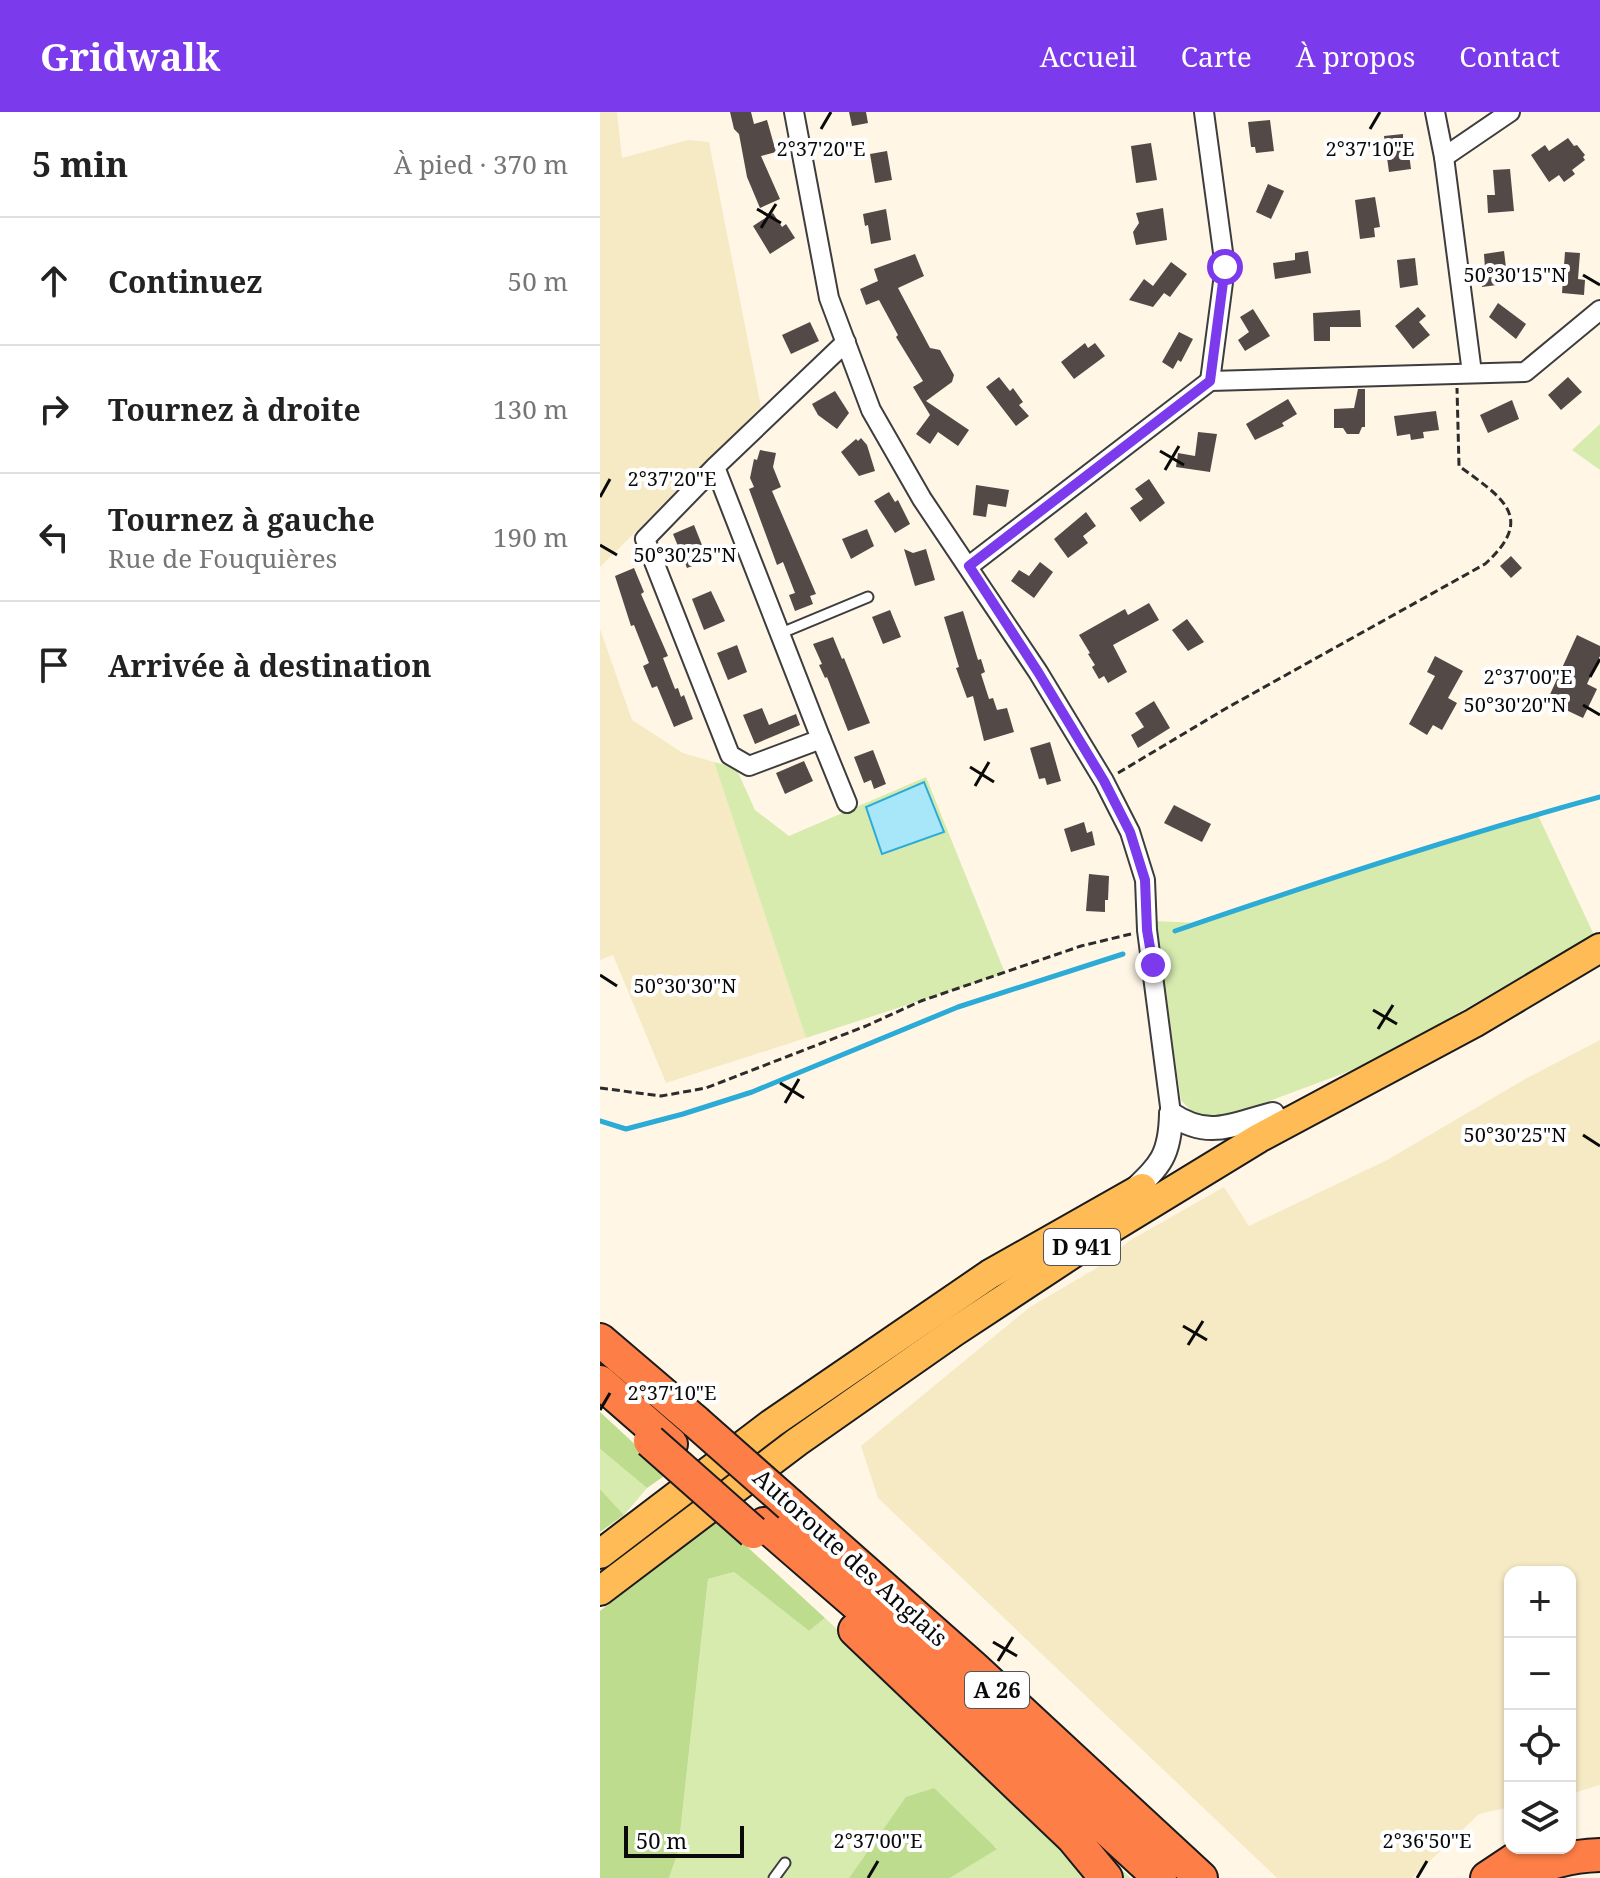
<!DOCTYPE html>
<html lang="fr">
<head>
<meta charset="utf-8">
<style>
	:root { --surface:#fff; --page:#f2f2f2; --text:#222; --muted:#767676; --line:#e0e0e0; --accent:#7c3aed }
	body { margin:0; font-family:"Noto Serif",serif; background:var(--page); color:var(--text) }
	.controls { position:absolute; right:24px; bottom:24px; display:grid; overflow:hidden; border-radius:16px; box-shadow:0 2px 6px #0004 }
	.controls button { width:72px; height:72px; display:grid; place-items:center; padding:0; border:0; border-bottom:2px solid var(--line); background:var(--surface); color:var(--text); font:40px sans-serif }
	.scale { position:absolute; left:24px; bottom:20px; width:120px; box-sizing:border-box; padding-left:8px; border:4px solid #0a0a0a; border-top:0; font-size:22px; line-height:28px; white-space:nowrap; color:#0a0a0a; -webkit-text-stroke:6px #fff; paint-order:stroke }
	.stop { position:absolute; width:24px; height:24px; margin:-18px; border:6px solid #7c3aed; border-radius:50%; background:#fff }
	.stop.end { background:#7c3aed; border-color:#fff; box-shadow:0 2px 8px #0008 }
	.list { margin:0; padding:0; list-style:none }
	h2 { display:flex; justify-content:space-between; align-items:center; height:104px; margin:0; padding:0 32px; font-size:34px }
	h2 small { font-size:26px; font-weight:400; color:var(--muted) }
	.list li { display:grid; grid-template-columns:52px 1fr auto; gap:24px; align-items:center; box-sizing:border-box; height:128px; padding:0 32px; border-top:2px solid var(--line) }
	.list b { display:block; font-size:30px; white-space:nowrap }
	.list p { margin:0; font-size:26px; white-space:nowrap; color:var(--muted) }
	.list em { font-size:26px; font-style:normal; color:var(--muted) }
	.icon { flex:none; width:44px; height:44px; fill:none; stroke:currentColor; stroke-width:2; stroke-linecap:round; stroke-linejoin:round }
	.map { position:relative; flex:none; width:1000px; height:1766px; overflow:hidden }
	header { display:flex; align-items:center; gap:48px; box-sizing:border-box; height:112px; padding:0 40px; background:var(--accent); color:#fff }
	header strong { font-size:38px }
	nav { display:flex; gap:44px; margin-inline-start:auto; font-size:28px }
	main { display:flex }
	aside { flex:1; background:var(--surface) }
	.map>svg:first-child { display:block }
	.farmland { fill:#f6eac5 }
	.green { fill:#d7ebaf }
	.forest { fill:#bddc8d }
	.water { fill:#a8e7fa; stroke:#2babd5; stroke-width:2 }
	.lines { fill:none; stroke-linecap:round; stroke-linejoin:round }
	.stream { stroke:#2babd5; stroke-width:5 }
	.building { fill:#534946 }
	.service-casing { stroke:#3d3d3d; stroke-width:13 }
	.minor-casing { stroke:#3d3d3d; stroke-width:22 }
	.tertiary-casing { stroke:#3d3d3d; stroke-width:26 }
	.primary-casing { stroke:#1b1b1b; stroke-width:32 }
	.motorway-casing { stroke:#1b1b1b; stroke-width:36 }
	.path { stroke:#2c2c2c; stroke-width:3; stroke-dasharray:8 4; stroke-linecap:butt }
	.service { stroke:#fff; stroke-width:9 }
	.minor { stroke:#fff; stroke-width:18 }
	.tertiary { stroke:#fff; stroke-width:22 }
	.primary { stroke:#ffbc56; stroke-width:28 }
	.motorway { stroke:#fd7e46; stroke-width:32 }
	.motorway-bridge-casing { stroke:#1b1b1b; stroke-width:36; stroke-linecap:butt }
	.motorway-bridge { stroke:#fd7e46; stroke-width:32 }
	.route { stroke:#7c3aed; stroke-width:10 }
	.ticks { fill:none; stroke:#0a0a0a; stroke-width:3 }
	.labels { text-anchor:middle; stroke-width:8; stroke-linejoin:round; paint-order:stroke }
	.shield { fill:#fff; stroke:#545454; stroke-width:2 }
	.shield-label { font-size:22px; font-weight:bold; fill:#0a0a0a }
	.street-label { font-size:24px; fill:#0a0a0a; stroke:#fff }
	.ticks-label { font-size:20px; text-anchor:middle; fill:#0a0a0a; stroke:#fff; stroke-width:8; stroke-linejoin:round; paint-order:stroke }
</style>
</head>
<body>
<header>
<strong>Gridwalk</strong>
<nav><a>Accueil</a><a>Carte</a><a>À propos</a><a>Contact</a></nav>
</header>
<main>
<aside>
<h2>5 min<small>À pied · 370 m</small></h2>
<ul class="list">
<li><svg class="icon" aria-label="ahead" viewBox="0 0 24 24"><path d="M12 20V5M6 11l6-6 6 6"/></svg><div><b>Continuez</b></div><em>50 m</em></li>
<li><svg class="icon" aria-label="right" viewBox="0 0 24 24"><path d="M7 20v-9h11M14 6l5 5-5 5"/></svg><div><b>Tournez à droite</b></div><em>130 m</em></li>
<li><svg class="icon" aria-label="left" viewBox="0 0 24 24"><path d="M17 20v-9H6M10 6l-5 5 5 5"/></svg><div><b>Tournez à gauche</b><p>Rue de Fouquières</p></div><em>190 m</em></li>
<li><svg class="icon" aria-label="arrive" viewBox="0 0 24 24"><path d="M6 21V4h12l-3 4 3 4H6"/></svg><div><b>Arrivée à destination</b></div></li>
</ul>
</aside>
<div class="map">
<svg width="1000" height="1766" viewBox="0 0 1000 1766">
	<rect width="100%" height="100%" fill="#fff6e6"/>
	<g class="farmland">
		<path d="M0,0H17L22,46L88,28L109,30L161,295L0,455Z"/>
		<path d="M0,517L32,608L83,641L114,650L206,926L66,971L13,843L0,848Z"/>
		<path d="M1000,928V1673L970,1682V1460H910V1695L879,1702L812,1766H677L278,1386L261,1334L430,1195L495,1157L529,1129L624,1075L649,1114L787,1048L927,966Z"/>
	</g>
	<g class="green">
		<path d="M1000,312V358L972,338Z"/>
		<path d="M114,650L136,656L155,698L189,724L326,665L405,861L206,926Z"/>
		<path d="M937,701L994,823L771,951L616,1009L595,1003L581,988L554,809L599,811Z"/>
		<path d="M0,1337L47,1376L24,1403L0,1377Z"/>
		<path d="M134,1460L209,1519L225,1506L404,1672L480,1751H515L531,1766H350L397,1736L306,1686L249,1766H69L78,1740L108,1467Z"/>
	</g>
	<g class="forest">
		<path d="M0,1300L67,1362L47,1376L0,1337Z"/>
		<path d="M0,1377L24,1403L0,1420Z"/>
		<path d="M118,1408L225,1506L209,1519L134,1460L108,1467L78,1740L69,1766H0V1499Z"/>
		<path d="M334,1676L397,1737L350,1766H249L306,1685Z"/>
	</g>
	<path class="water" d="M324,670L344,720L282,742L266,695Z"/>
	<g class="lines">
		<g class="stream">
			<path d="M575,819C715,771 857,724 1000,685"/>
			<path d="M0,1009L26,1017L83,1002L152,980L358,895L523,842"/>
		</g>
	</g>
	<g class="building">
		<path d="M130,0H151L154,12L167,8L176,40L161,44L180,87L160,96L147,65L139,22L134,17Z"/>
		<path d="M249,0H266L268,11L252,14Z"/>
		<path d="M670,8L674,39L656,41L655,35H651L648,10Z"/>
		<path d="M803,22V28L807,27L811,57L789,60L784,24Z"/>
		<path d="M968,26L974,34L977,33L985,43L983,45L985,48L972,58L975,62L964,70L959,63L949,70L931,43L945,33L949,39Z"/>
		<path d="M551,31L557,68L536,71L531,34Z"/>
		<path d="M287,39L292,68L275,71L270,42Z"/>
		<path d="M910,57L914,99L888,101L887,83H895L893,58Z"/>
		<path d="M668,72L684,79L671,107L656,100Z"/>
		<path d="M775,85L780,115L774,116L775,125L760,127L755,88Z"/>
		<path d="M563,96L567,128L536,133L533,120L539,111L536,101Z"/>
		<path d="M286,97L291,128L271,132L268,113L265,114L263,102Z"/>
		<path d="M173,101L182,115L186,112L195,126L170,142L153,114Z"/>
		<path d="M708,139L711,161L675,167L673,151L695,148V141Z"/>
		<path d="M904,139L907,164L903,165L904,172L882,175L880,158L885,157L884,142Z"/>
		<path d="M965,140L980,141L978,167L985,168L984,183L962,181Z"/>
		<path d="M315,142L324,164L298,176L330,236L340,238L354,263L352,270L326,289L369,318L358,334L338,320L330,332L316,322L330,303L313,275L323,269L296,225L298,223L279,188L266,193L260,177L278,169L274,157Z"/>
		<path d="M815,146L818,173L800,176L797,148Z"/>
		<path d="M571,150L587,162L570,185L564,181L553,195L529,188L544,167L553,174Z"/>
		<path d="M898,191L926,212L916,227L889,205Z"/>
		<path d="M818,195L826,204L819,210L830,223L813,237L795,214Z"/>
		<path d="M653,197L670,224L645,239L638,228L649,220L640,205Z"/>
		<path d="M760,198L761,215H730V229H714L713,201Z"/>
		<path d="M210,210L219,229L191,242L182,223Z"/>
		<path d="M579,220L593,227L581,250L578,248L573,257L562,250Z"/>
		<path d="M485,231L488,236L495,231L505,244L474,267L461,250Z"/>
		<path d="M399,265L410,279L413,276L423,290L419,293L429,304L416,314L386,275Z"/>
		<path d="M968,265L982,280L961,298L948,283Z"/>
		<path d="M758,277H765V315H762L759,322H747L743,316H734V297L754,296Z"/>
		<path d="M235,279L249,301L237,317L218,303L212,292Z"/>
		<path d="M688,287L697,302L682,311L684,314L655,328L646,312Z"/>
		<path d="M912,288L919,307L888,321L880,303Z"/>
		<path d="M836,299L839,318L823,320L824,326L811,328L810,322L797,324L794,304Z"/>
		<path d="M598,320L617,322L610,360L576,355L578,341L595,344Z"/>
		<path d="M261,326L267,333L275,359L259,364L241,340L256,327L258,329Z"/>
		<path d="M160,338L176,341L173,355L181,375L172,379L216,482L210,484L213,492L195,499L189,483L195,481L183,450L177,453L149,377L154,375L150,366L154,347L157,348Z"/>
		<path d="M549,367L565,391L540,410L530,396L543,387L535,377Z"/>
		<path d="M376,373L409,378L406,395L388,392L386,405L373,403Z"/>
		<path d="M289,380L295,390L298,388L310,412L295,421L274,389Z"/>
		<path d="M486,400L496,414L483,424L488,431L468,446L454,427Z"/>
		<path d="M94,413L108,448L87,456L73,422Z"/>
		<path d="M267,417L274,434L251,447L242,427Z"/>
		<path d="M304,437L313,441L326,437L335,468L315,474Z"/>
		<path d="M911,444L922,456L911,466L900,454Z"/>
		<path d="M440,450L453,460L434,486L411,469L419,458L429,464Z"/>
		<path d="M34,456L44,480L41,482L68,544L63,546L75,577L78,576L81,585L84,583L93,607L74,615L57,574L52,576L43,554L49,551L34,513L31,514L15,464Z"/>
		<path d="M111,479L125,509L104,518L92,487Z"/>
		<path d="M549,491L559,508L513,533L527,560L508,571L504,564L499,567L492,555L495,553L488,542L490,541L479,523L525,497L528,503Z"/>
		<path d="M290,498L301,525L283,532L272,505Z"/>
		<path d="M363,499L378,548L381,547L385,560L381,562L389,587L393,586L397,598L407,596L414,620L384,629L373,584L367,586L356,556L359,555L344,505Z"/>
		<path d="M587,507L604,530L588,539L572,518Z"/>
		<path d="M977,523L1000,534V544L987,572L997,577L983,606L947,589Z"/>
		<path d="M233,525L242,547L244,546L270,611L248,619L227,565L225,566L219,553L222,552L213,532Z"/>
		<path d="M137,533L147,560L128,568L117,541Z"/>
		<path d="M835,544L863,559L848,586L857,591L842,618L833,613L827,623L809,612L835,564L827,560Z"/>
		<path d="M554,589L570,616L538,636L531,623L544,615L535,601Z"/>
		<path d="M162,596L169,613L196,602L200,613L155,632L143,603Z"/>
		<path d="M450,630L461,669L447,673L445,666L439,667L430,636Z"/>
		<path d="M273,638L286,672L274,677L271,668L264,671L254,645Z"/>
		<path d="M204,649L213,669L185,682L176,661Z"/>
		<path d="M574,693L611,712L602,730L564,711Z"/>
		<path d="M484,710L487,721L492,719L495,733L471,740L464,717Z"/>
		<path d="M489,762L509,764L508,788H505V800L486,799Z"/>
	</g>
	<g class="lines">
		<g class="service-casing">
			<g id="service">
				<path d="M179,522L268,485"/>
				<path d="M174,1766L185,1751"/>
			</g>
		</g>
		<g class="minor-casing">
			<g id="minor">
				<path d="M194,0L229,186L271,298L322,387L438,560L504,669L530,720L545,768L547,818L571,1002"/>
				<path d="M604,0L625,155L610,269"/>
				<path d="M835,0L844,45L872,261"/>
				<path d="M844,45L910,0"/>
				<path d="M115,355L221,627L149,654L130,643L45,427L115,355L246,230"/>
				<path d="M369,454L610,269L925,260L1000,198"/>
				<path d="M221,627L247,691"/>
			</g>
		</g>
		<g class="tertiary-casing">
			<g id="tertiary">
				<path d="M571,1002C610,1028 632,1012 673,1002"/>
				<path d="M529,1083C559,1054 570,1046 571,1002"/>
			</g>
		</g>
		<g class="primary-casing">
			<g id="primary">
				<path d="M0,1442L171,1312L390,1162L542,1076"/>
				<path d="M0,1479L197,1330L354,1220L510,1117L659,1026L874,911L1000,836"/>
			</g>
		</g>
		<g class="motorway-casing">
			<g id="motorway">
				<path d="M0,1228L96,1310"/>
				<path d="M0,1270L71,1332"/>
				<path d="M190,1393L374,1556L601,1766"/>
				<path d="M164,1412L346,1570L560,1766"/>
				<path d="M255,1518L473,1726L506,1766"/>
				<path d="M887,1766L917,1746L931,1742"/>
				<path d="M916,1766C944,1751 969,1744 1000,1743"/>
			</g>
		</g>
		<g class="path">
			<path d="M518,661L625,597L885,452C937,405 901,385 859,354L857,276"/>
			<path d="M0,976L61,984L106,976L266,914L321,889L481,834L531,822"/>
		</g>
		<use href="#service" class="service"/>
		<use href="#minor" class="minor"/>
		<use href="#tertiary" class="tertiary"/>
		<use href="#primary" class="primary"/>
		<use href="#motorway" class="motorway"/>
		<g class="motorway-bridge-casing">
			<g id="motorway-bridge">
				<path d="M96,1310L190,1393"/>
				<path d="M50,1329L153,1420"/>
			</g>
		</g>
		<use href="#motorway-bridge" class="motorway-bridge"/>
	</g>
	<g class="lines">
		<path class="route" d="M553,853L547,818L545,768L530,720L504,669L438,560L369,454L610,269L625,155"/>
	</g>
	<path class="ticks" d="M221,17L231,0M770,17L780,0M157,97L181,111M161,116L176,92M983,163L1000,173M560,339L584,353M565,358L579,334M0,385L10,367M0,433L17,443M990,565L1000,547M983,593L1000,603M370,655L394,670M375,674L389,650M0,863L17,874M773,898L797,912M778,917L793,893M180,971L204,986M185,991L199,967M983,1023L1000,1034M583,1214L607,1228M588,1233L603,1209M0,1298L10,1281M393,1530L417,1544M398,1549L413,1525M268,1766L278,1749M817,1766L827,1749"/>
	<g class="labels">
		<g class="shield">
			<rect x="444" y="1117" width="76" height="36" rx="6"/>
			<rect x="365" y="1560" width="64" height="36" rx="6"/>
		</g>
		<g class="shield-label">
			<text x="482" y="1143">D 941</text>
			<text x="397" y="1586">A 26</text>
		</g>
		<g class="street-label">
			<text transform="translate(250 1446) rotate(42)" y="8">Autoroute des Anglais</text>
		</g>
	</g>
	<g class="ticks-label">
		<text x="770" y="44">2°37'10"E</text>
		<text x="221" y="44">2°37'20"E</text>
		<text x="915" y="170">50°30'15"N</text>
		<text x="72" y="374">2°37'20"E</text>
		<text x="85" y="450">50°30'25"N</text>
		<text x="928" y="572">2°37'00"E</text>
		<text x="915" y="600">50°30'20"N</text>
		<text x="85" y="881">50°30'30"N</text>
		<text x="915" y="1030">50°30'25"N</text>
		<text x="72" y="1288">2°37'10"E</text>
		<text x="278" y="1736">2°37'00"E</text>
		<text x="827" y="1736">2°36'50"E</text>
	</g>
</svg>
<div class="controls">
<button>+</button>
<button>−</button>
<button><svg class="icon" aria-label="locate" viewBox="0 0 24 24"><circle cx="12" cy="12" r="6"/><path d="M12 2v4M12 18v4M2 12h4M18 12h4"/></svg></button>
<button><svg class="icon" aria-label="layers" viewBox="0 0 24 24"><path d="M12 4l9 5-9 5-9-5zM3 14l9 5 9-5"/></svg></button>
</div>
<div class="scale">50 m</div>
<div class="stop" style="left:625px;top:155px"></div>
<div class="stop end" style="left:553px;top:853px"></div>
</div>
</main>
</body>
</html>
